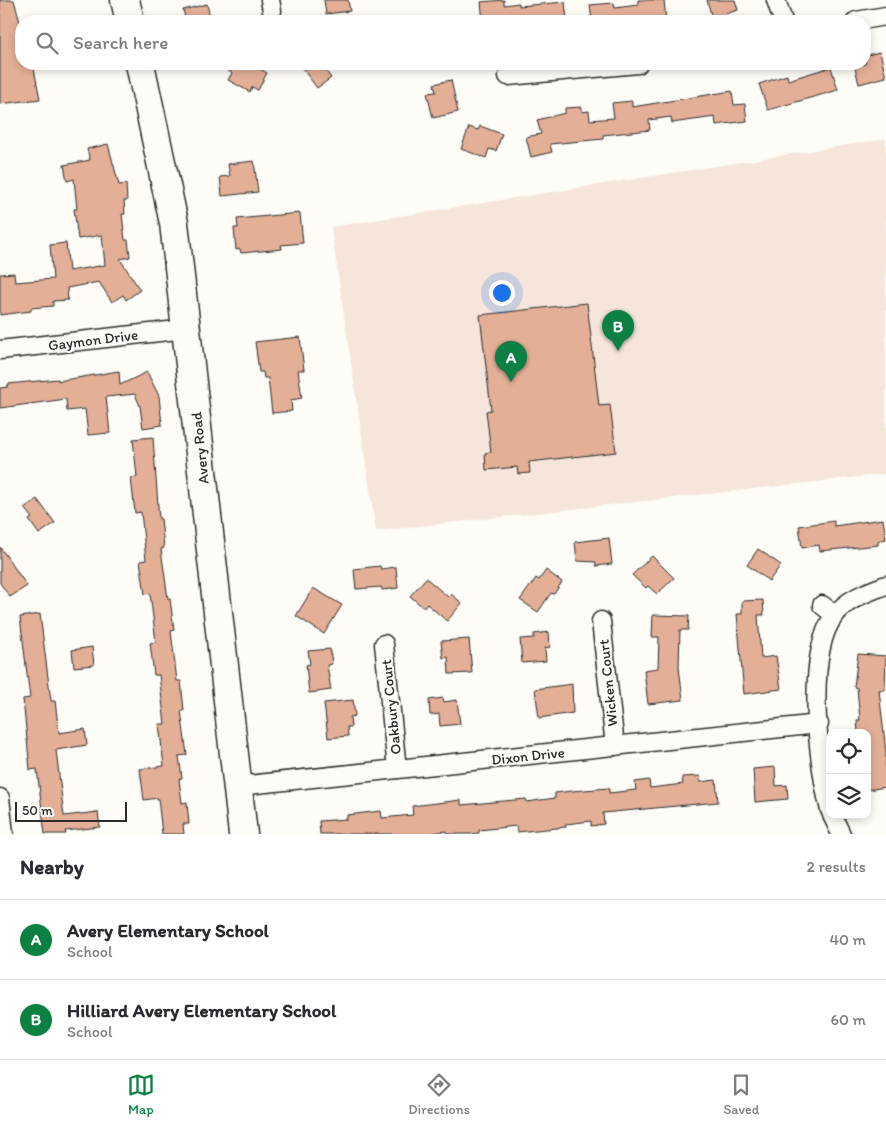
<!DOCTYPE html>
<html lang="en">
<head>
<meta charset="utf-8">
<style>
	:root { --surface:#fff; --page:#f2f2f3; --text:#2b2b33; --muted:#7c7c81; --line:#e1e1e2; --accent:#0b8043 }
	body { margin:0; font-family:Itim,sans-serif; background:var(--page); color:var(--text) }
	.controls { position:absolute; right:15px; bottom:15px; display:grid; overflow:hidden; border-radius:10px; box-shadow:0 2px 8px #0003 }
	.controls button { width:45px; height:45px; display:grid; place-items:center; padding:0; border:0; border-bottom:1px solid var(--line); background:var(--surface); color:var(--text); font:25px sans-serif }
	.scale { position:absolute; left:15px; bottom:12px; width:112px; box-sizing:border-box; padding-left:5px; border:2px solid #2b2b2b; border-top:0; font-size:14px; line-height:18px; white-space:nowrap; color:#2b2b2b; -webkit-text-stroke:4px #fdfcf7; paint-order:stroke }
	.you { position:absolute; left:501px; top:292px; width:18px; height:18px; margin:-12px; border:4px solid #fff; border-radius:50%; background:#1a73e8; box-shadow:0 0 0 8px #1a73e833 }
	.badge { display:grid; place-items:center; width:32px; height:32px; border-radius:50%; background:var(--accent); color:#fff; font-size:16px; font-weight:700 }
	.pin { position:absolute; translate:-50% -41px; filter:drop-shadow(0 1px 2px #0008) }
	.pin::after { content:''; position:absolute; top:26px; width:18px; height:15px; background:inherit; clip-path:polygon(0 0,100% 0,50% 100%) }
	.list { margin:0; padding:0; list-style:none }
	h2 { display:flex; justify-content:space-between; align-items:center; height:65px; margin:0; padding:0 20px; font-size:21px }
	h2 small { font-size:16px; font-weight:400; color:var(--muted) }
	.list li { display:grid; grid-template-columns:32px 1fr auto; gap:15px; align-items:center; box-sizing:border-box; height:80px; padding:0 20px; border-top:1px solid var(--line) }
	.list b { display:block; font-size:19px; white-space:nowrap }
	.list p { margin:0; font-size:16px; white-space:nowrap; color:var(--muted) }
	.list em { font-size:16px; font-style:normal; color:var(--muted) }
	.icon { flex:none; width:28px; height:28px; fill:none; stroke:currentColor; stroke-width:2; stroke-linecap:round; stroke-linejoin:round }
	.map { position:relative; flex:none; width:886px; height:834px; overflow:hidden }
	.search { position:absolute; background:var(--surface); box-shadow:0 2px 8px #0003; left:15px; right:15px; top:15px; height:55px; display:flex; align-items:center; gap:12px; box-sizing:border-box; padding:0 18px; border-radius:20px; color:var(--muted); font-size:19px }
	.sheet { height:225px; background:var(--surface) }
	nav { display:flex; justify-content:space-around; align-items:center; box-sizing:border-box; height:70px; border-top:1px solid var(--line); background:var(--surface); font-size:14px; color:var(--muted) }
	nav a { display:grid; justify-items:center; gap:2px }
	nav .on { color:var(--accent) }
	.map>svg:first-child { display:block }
	.built { fill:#f5e5da }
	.building { fill:#e3af97; stroke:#2b2b2b }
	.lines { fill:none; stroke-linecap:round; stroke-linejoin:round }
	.street-casing { stroke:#2b2b2b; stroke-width:21 }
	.primary-casing { stroke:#2b2b2b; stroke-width:31 }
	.street { stroke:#fdfcf7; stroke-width:18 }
	.primary { stroke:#fdfcf7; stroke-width:28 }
	.labels { text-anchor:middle; stroke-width:4; stroke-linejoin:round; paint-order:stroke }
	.street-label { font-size:15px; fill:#2b2b2b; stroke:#fdfcf7 }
</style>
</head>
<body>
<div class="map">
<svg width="886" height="834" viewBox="0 0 886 834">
	<rect width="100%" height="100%" fill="#fdfcf7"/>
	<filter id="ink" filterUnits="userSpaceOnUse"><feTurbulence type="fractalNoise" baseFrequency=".02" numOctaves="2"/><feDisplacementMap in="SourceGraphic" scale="10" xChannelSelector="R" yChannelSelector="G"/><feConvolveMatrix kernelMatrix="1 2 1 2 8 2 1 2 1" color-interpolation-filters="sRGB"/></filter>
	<g filter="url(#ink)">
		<path class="built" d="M886,139V474L376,531L331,227Z"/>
		<g class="building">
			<path d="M0,0H14L21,26V64H33L40,99L0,104Z"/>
			<path d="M324,0H348L350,11L326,14Z"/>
			<path d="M504,0V5L519,3V6L565,2L567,21H535V19L483,21L481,2Z"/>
			<path d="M638,0H664L666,21H592L590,5L614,3L615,8L638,5Z"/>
			<path d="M707,0H735L738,10L712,18Z"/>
			<path d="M207,4L211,21H186L183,10Z"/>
			<path d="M880,52L886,77L859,84L854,64H865L867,55Z"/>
			<path d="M215,64H251L267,73L258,90L252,87L250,92L228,80L232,73Z"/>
			<path d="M299,64H336L326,71L331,78L317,88Z"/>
			<path d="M831,67L838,90L768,110L759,84L787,75L788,80Z"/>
			<path d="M451,80L458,112L433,118L427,93L436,92L434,84Z"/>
			<path d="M732,91L734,105L745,104L747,121L716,125L715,117L672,123L671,117L649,120L650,130L603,135V139L550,144L552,152L531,157L526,137L541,134L537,120L565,113V108L582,107V112L589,111L590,120L614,118L612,103L632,101V107Z"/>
			<path d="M480,126L502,134L496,151L489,149L486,158L461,149L469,127L478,130Z"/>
			<path d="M108,144L119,185L126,184L127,201H124L125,214H122L125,240H128L130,257L120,259L140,290L126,300L123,295L112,302L99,282L67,288L68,300L53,301V306L31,308V311L0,315V274L14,273L15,282L53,279L50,245L66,243L69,271L105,265L102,235L78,239L74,209H77L74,179L67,181L64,165L90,160L87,149Z"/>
			<path d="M254,161L258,192L222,196L220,177L230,176L228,164Z"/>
			<path d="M300,213L303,243L281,245L282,249L241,253L240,249L236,250L234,228H238L237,219Z"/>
			<path d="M587,303L599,406L610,405L616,452L529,462L530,473L518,474L517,467L486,470L485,453L491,452L486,411L491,410L480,315Z"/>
			<path d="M300,337L304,370H298L302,398L291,400L292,411L272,413L268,378H264L263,372H259L255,342Z"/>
			<path d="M119,371L120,385L147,372L159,396L162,425L143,428L140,406L135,394L106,397L110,433L88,435L85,409L67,411L66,399L0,408V388L8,387V384L58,379V381Z"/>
			<path d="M153,437L159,519H161L164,548L161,549L168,599H170L174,630L171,631L177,681H181L184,711H181L187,755L179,756L182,778L179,779L182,803L187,802L189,824H183L184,834H162L158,798L144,800L140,769L164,766L159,724H165L159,675H154L150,643L156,642L150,593L145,594L140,561L146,560L141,512L135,513L131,478L137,477L133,439Z"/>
			<path d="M37,499L55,523L39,534L29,520L32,518L24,508Z"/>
			<path d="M883,519L886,539L878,541V545L820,551L819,545L802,548L799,526L834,521V526Z"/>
			<path d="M609,538L612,564L596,566V562L577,561L575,542Z"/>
			<path d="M0,547L27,586L10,597L0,583Z"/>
			<path d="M758,549L781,565L769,581L747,565Z"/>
			<path d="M652,556L674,578L657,594L648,586L646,588L632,575Z"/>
			<path d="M380,566L381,569L396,567L398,588L382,590L381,587L356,589L354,569Z"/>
			<path d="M546,570L562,582L554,594L551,593L538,612L520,600L536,578L539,580Z"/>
			<path d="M426,578L448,597L451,594L462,603L447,621L427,604L424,608L410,596Z"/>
			<path d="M313,588L342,605L324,634L296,616Z"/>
			<path d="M763,600L764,615H758L761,658L776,656L781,689L744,694L737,614H742V601Z"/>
			<path d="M40,614L51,701H55L59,733L85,729L87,745L56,750L64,816L98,812L100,827L65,831L66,834H45L37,769L30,770L23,699L30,698L20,617Z"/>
			<path d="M653,615L689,616L688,630H680L679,667L683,700L648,704L644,670L658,668L659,637H652Z"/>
			<path d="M549,632L550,647L545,648L546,661L522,663L520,639L534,638V634Z"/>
			<path d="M469,639L472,673L449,674L448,657L443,658L441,641Z"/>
			<path d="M92,647L94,665L74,667L72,650Z"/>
			<path d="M330,649L332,664L327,665L331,690L309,693L306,665L310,664L308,651Z"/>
			<path d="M858,654L886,656L885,690H879L886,752V787L867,790V733H858L857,720H860L857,688L854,687Z"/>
			<path d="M572,684L573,713L539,718L535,689Z"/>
			<path d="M443,698L444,702L457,700L460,724L440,726L439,714L430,715L429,700Z"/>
			<path d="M353,700L355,716L350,717L351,727H347L348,736L328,738L324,703Z"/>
			<path d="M775,767L776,786L787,785L788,799L755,802L753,769Z"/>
			<path d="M700,776V782L716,780L718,802L603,813L604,824L591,826V821L566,824V827L517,832L516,826L479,830V833L470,834H447V831L423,834H320L319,821L347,819V815L381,811L382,818L413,815L412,806L461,800V805L526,799L527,802L555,798V793L572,791L609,788V793L636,790L635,782L649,780L650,788L683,784L682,777Z"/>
		</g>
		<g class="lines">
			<g class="street-casing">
				<g id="street">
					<path d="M270,0L272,11"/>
					<path d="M776,0L783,21"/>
					<path d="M856,21L886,16"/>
					<path d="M508,76L638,64"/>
					<path d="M0,350L186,329"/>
					<path d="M822,605L835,615"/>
					<path d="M601,621L615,746"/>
					<path d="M384,644L397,769"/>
					<path d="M238,786L819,724"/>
					<path d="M0,798L4,834"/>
					<path d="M830,810C818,764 805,655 834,616C847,599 867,592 886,585"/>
					<path d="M832,815L841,834"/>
				</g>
			</g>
			<g class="primary-casing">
				<g id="primary">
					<path d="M125,0L130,21"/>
					<path d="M140,64L174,223L243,834"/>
				</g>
			</g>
			<use href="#street" class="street"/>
			<use href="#primary" class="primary"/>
		</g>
	</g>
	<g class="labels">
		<g class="street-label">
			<text transform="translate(93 340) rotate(-7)" y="5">Gaymon Drive</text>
			<text transform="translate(200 448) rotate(-96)" y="5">Avery Road</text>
			<text transform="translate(608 683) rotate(-96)" y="5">Wicken Court</text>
			<text transform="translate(391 707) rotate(-96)" y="5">Oakbury Court</text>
			<text transform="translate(528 756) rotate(-6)" y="5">Dixon Drive</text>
		</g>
	</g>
</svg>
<div class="controls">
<button><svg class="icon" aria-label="locate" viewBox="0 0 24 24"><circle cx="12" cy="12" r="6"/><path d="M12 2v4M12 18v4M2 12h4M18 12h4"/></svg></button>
<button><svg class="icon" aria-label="layers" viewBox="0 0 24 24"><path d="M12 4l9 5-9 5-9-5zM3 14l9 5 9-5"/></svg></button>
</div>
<div class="scale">50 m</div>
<div class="you"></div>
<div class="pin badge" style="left:511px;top:382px">A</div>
<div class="pin badge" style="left:618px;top:351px">B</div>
<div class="search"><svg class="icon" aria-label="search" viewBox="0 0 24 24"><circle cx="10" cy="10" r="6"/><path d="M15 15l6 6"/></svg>Search here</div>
</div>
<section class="sheet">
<h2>Nearby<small>2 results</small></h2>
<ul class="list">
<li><span class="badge">A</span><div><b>Avery Elementary School</b><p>School</p></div><em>40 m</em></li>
<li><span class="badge">B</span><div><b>Hilliard Avery Elementary School</b><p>School</p></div><em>60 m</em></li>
</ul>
</section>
<nav>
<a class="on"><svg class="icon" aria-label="map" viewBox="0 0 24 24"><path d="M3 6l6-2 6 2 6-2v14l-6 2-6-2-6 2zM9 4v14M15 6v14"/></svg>Map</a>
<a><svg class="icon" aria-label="directions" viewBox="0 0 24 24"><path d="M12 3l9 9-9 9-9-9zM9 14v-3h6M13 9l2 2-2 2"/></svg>Directions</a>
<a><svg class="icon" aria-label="saved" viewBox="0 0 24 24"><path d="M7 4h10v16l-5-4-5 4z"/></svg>Saved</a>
</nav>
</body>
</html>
